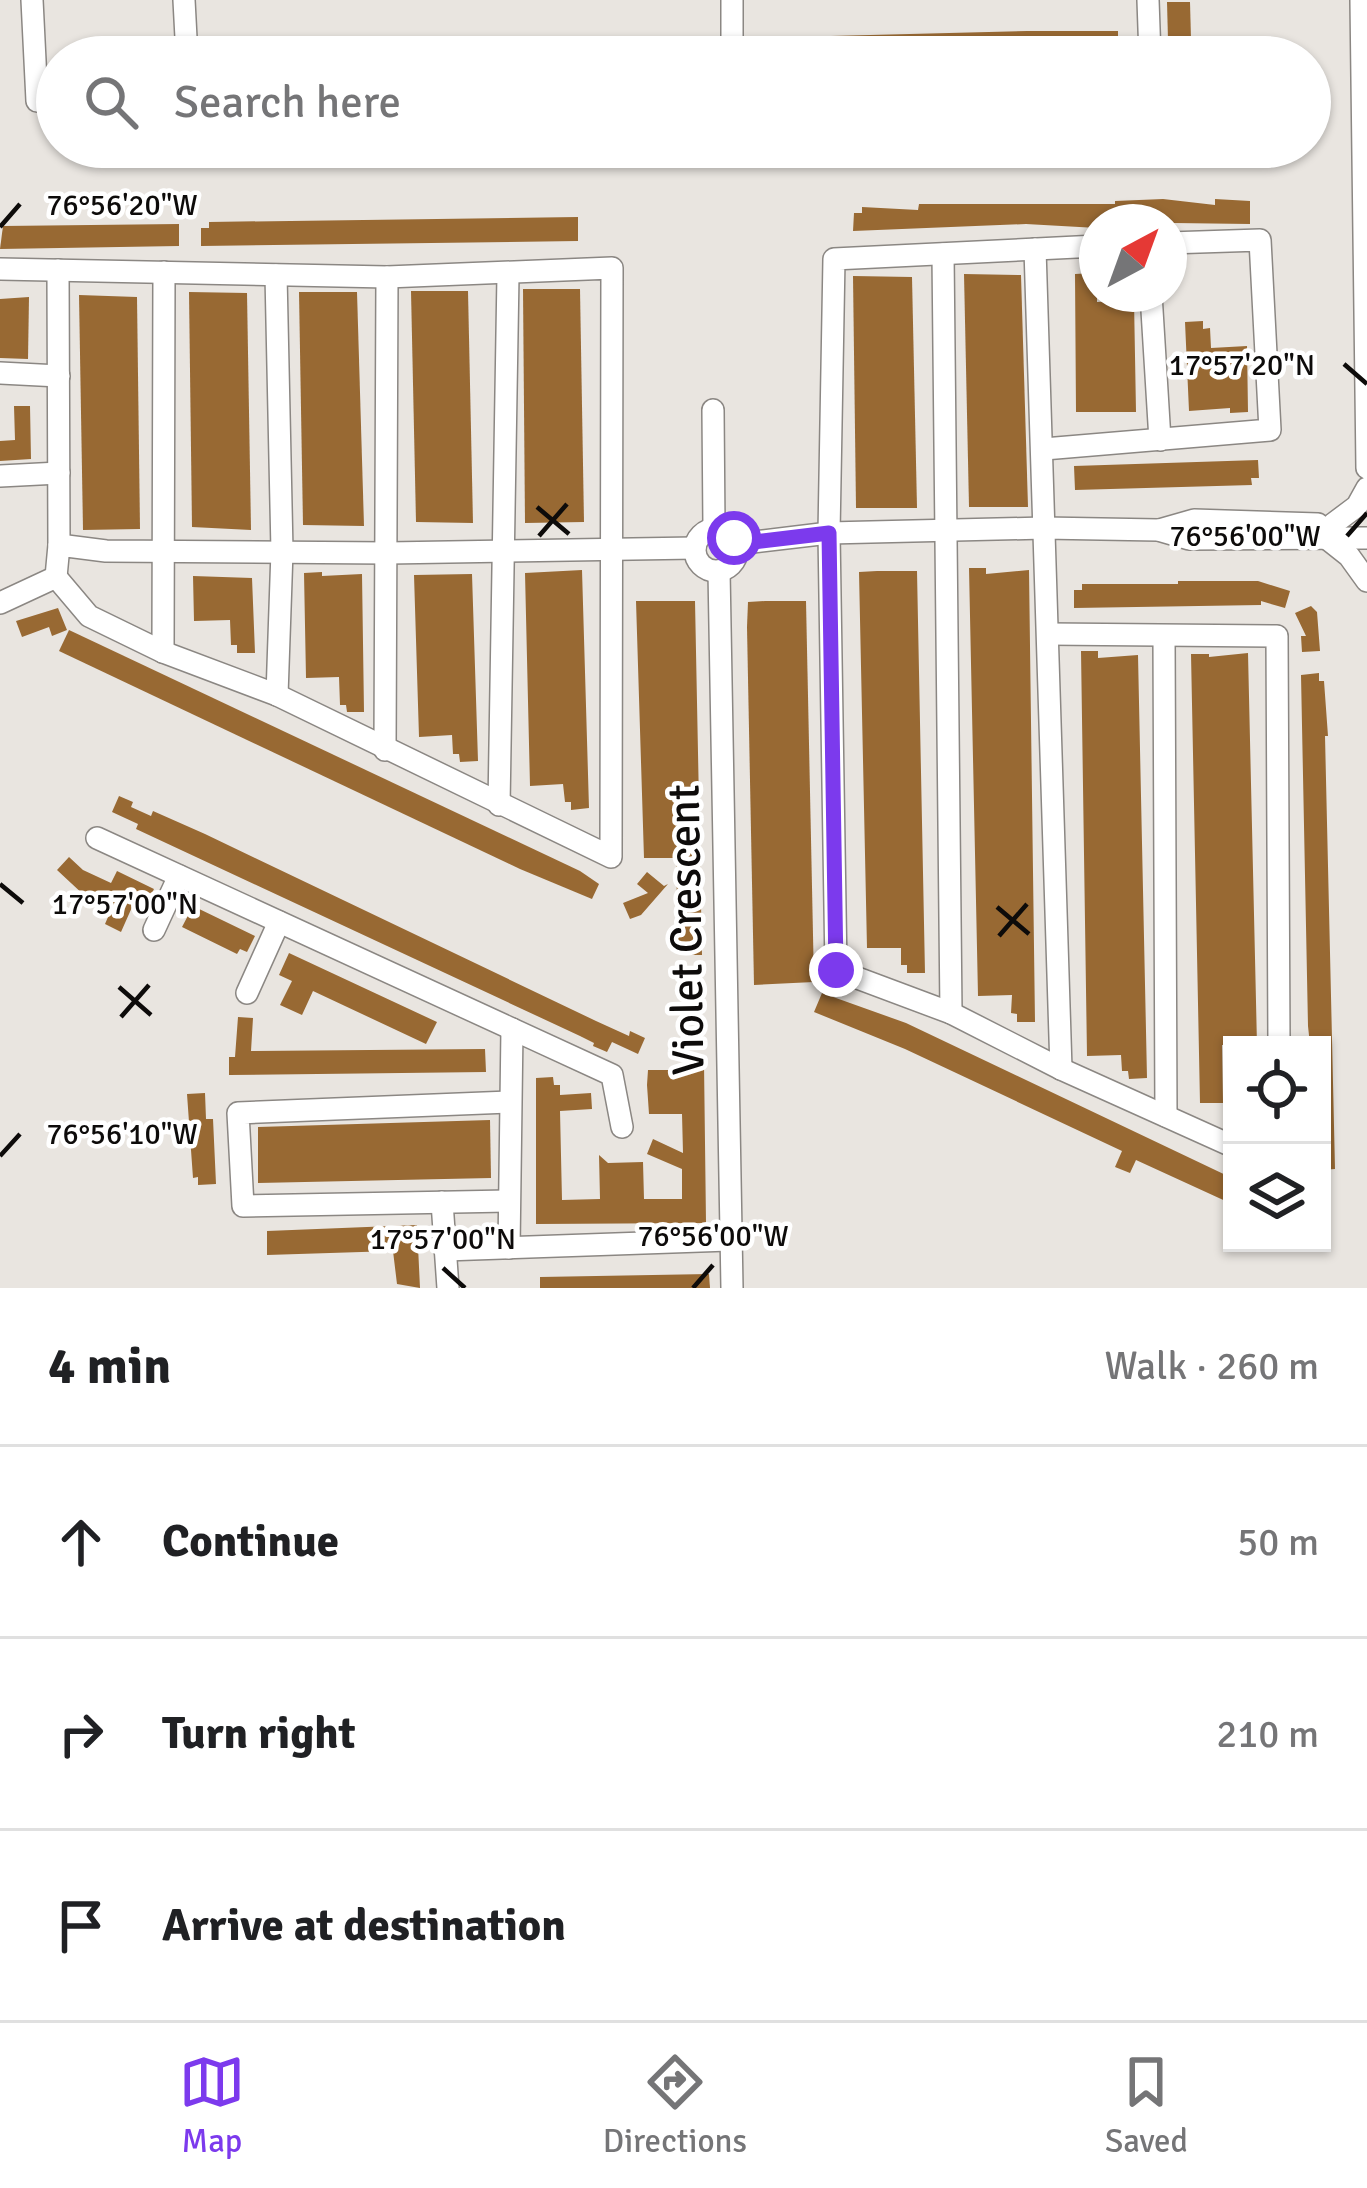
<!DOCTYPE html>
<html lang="en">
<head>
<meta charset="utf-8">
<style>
	:root { --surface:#fff; --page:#f2f2f2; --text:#202124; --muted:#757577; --line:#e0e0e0; --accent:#7c3aed }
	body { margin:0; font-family:Signika,sans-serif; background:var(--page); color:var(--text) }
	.controls { position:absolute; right:36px; bottom:36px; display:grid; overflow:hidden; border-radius:0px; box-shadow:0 3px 9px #0004 }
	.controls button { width:108px; height:108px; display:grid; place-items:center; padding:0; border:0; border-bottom:3px solid var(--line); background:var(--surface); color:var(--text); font:60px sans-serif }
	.compass { position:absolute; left:1079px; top:204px; width:108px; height:108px; border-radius:50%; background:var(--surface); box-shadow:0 3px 9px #0004; rotate:41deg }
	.stop { position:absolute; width:36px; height:36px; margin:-27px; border:9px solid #7c3aed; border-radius:50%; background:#fff }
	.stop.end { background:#7c3aed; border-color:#fff; box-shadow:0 3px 12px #0008 }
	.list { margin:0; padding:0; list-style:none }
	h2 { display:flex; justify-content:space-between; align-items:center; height:156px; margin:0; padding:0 48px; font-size:51px }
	h2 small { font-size:39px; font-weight:400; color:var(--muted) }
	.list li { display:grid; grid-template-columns:78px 1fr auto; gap:36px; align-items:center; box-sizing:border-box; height:192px; padding:0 48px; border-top:3px solid var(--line) }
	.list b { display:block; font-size:45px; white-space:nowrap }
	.list em { font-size:39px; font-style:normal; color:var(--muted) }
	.icon { flex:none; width:66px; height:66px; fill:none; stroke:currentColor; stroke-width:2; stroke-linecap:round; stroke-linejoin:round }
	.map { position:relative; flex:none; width:1367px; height:1288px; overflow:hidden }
	.search { position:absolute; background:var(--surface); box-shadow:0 3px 9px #0004; left:36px; right:36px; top:36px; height:132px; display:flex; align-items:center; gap:30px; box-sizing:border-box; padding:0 42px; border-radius:66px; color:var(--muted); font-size:45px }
	.sheet { height:732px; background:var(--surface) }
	nav { display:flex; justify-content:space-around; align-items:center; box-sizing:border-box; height:168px; border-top:3px solid var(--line); background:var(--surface); font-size:33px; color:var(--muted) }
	nav a { display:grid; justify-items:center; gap:6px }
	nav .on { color:var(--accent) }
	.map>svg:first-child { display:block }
	.building { fill:#986933 }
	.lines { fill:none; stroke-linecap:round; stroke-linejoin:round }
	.minor-casing { stroke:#8b8783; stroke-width:24 }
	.minor { stroke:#fff; stroke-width:21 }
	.route { stroke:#7c3aed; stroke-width:15 }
	.ticks { fill:none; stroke:#0d0b0a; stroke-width:4.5 }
	.labels { text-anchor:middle; stroke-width:9; stroke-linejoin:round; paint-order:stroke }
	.street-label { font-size:45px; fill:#0d0b0a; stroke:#fff }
	.ticks-label { font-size:30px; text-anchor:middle; fill:#0d0b0a; stroke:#fff; stroke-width:9; stroke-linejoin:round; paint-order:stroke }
</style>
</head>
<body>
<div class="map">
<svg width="1367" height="1288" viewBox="0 0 1367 1288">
	<rect width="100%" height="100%" fill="#e9e5e0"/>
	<g class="building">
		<path d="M1167,2H1190L1191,39L1168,40Z"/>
		<path d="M1027,31H1118V54L748,57V38Z"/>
		<path d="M608,36L699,38V57H608Z"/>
		<path d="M1163,199L1215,205V199L1250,201V224L1097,222V228L1026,224L853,231L854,213H862V207L918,210L919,204H1115V201Z"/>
		<path d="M578,217V241L201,246V228H209V222Z"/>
		<path d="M179,224V246L0,249L3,226Z"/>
		<path d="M1093,273V281H1097V302L1134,300L1136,412H1076L1075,274Z"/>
		<path d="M964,274L1021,275L1028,507H969Z"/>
		<path d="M853,276L912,277L917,508H856Z"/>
		<path d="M523,289H580L584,522L525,523Z"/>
		<path d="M411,291H468L473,523L416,522Z"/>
		<path d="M189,292L247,293L251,530L192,527Z"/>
		<path d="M299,292H357L364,526L303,525Z"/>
		<path d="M79,295L137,297L140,529L83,530Z"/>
		<path d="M29,297L28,359L0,358V299Z"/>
		<path d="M1203,321V329L1210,328L1211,348L1247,346L1248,412L1230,413V408L1189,411L1185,322Z"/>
		<path d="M14,406H30L31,459L0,461V441L15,440Z"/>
		<path d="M1258,460L1259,478H1251L1252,485L1075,490L1074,466Z"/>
		<path d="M969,568H986V574L1029,570L1035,1022H1017V1014L1011,1013L1012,995L978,996Z"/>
		<path d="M582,570L589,808L571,810V802H565L563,784L530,786L525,573Z"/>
		<path d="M877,571H917L925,973H907V965H901V948H867L859,572Z"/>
		<path d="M322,572V576L362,574L364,712H347L346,705H340L339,677L306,678L304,573Z"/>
		<path d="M472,574L478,761L460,762L459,754H453L452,735L419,737L414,575Z"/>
		<path d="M193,576L252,578L255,653H237V645H231L230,620L194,621Z"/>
		<path d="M1178,581H1258L1290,591L1285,608L1261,601V605L1074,608V590H1082V584H1178Z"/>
		<path d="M636,601H695L702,955H684V947H678L676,858H644Z"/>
		<path d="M765,601H806L814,982L754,985L747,627L748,602Z"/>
		<path d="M1311,606L1317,612L1320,651L1302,652L1301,636H1306L1295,613Z"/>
		<path d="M58,608L67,630L52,636L49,627L22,637L16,621Z"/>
		<path d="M69,630L580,871L599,884L592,899L520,869L59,651Z"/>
		<path d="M1081,651H1098V658L1138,655L1147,1078L1129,1079L1128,1071H1122L1121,1055L1087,1056Z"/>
		<path d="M1248,653L1257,1045H1222L1223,1103H1200L1191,654H1209V657Z"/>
		<path d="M1319,673V681H1324L1328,736H1325L1335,1169L1322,1170V1045H1310L1308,1026L1301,675Z"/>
		<path d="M119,796L133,802L131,807L151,816L153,811L205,834L596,1021L629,1036L630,1031L645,1038L638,1054L612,1042L607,1052L593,1046L594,1043L580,1036L136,829L138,824L112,812Z"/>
		<path d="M69,857L83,870L111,883L117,871L154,889L146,905L139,902L137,907L133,905L121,932L105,924L108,917L102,914L108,902L88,892L86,897L57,870Z"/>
		<path d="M647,872L664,886L668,884L641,915L630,919L623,903L648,893L637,884Z"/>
		<path d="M193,906L255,936L247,952L240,949L237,954L182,927Z"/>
		<path d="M289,953L437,1022L426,1044L313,991L302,1015L280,1005L292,981L279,975Z"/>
		<path d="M822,993L906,1023L1232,1178V1204L1136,1160L1130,1173L1115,1167L1122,1151L905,1049L814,1012Z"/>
		<path d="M238,1017L253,1018L251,1051L485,1049L486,1072L229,1075V1057H235Z"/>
		<path d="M680,1063H704L706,1223L536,1224V1078L553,1077L554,1085H560V1095L591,1093L592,1109L560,1111L562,1200L600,1199L599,1155L608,1163L643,1162L644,1199H682V1169L647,1154L653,1139L683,1153L682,1114H649L647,1085L648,1070H680Z"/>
		<path d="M205,1093L206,1119H213L216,1184L198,1185V1177L193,1178L187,1094Z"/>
		<path d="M490,1120L491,1178L258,1183V1127Z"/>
		<path d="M417,1225L420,1288L397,1284L393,1251L267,1255V1231Z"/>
		<path d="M709,1274L710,1288H540V1277Z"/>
	</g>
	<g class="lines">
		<g class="minor-casing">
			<g id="minor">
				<path d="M32,0L37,101L57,100"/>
				<path d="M184,0L187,57"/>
				<path d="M732,0V57"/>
				<path d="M1148,0L1150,57"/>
				<path d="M1361,0L1367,468"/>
				<path d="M1097,246L834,259L829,533L836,970L951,1013L1061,1069L1232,1146"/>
				<path d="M1035,249L1061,1069"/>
				<path d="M943,254L951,1013"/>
				<path d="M0,269L387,277L612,268L611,857L277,695L163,652L89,616L56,577"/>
				<path d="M58,270L59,545"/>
				<path d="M276,275L282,551L277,695"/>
				<path d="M1151,294L1160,440"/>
				<path d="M0,373L59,376"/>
				<path d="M713,410L714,528"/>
				<path d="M1044,449L1270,430L1260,240L1169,243"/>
				<path d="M0,476L59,473"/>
				<path d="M1333,524L1357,506L1367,488"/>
				<circle cx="716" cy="550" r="21"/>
				<path d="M1159,530L1194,520L1318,524"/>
				<path d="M1325,537L1349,556L1367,581"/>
				<path d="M737,544L829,533L1044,528L1158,530L1189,539L1367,538"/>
				<path d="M719,571L732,1288"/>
				<path d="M0,603L56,577L59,545L106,551L388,553L695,548"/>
				<path d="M1048,634L1277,636L1279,1045"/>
				<path d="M1164,636L1166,1116"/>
				<path d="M163,652L164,272"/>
				<path d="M385,750L387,277"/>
				<path d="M499,805L508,275"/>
				<path d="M97,838L612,1075L622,1127"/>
				<path d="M154,930L179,876"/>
				<path d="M247,993L279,922"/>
				<path d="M508,1201L243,1206L238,1113L509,1102"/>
				<path d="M442,1202L448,1288"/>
				<path d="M509,1248L512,1029"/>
				<path d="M445,1250L729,1240"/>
			</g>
		</g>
		<use href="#minor" class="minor"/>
	</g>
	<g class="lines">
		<path class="route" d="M734,538L737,544L829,533L836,970"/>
	</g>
	<path class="ticks" d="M0,227L20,204M1344,364L1367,384M537,507L569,534M539,536L567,504M1347,536L1367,513M0,884L23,903M997,907L1029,934M999,936L1027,904M119,987L151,1015M121,1017L149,985M0,1156L20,1134M443,1268L465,1288M693,1288L713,1265"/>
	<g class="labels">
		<g class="street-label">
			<text transform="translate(685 930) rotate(-91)" y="16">Violet Crescent</text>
		</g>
	</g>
	<g class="ticks-label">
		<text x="122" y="215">76°56'20"W</text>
		<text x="1242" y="375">17°57'20"N</text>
		<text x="1245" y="546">76°56'00"W</text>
		<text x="125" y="914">17°57'00"N</text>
		<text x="122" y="1144">76°56'10"W</text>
		<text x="713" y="1246">76°56'00"W</text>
		<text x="443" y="1249">17°57'00"N</text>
	</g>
</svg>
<div class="controls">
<button><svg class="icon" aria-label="locate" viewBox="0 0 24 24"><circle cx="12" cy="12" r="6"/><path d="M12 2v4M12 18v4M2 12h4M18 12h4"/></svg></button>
<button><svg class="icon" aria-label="layers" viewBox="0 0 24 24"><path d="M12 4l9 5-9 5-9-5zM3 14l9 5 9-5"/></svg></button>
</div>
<svg class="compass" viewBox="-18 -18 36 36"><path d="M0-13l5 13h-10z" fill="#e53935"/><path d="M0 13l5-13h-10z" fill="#757577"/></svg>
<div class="stop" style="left:734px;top:538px"></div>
<div class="stop end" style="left:836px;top:970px"></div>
<div class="search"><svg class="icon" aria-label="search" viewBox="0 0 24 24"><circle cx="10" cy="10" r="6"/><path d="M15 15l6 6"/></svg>Search here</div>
</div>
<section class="sheet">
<h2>4 min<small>Walk · 260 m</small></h2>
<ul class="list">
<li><svg class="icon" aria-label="ahead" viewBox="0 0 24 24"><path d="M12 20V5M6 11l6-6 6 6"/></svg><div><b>Continue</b></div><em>50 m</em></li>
<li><svg class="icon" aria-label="right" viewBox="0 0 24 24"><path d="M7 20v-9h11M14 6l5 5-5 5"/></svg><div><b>Turn right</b></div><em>210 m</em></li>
<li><svg class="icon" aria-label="arrive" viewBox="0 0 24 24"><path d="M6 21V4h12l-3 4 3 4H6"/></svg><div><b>Arrive at destination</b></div></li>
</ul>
</section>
<nav>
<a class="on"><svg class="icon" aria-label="map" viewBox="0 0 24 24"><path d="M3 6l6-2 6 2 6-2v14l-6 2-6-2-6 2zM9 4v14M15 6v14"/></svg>Map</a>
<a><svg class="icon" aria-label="directions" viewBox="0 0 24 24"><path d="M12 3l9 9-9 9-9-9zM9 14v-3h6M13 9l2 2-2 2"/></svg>Directions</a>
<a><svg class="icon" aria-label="saved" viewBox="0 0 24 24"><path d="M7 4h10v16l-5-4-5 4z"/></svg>Saved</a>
</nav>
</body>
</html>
